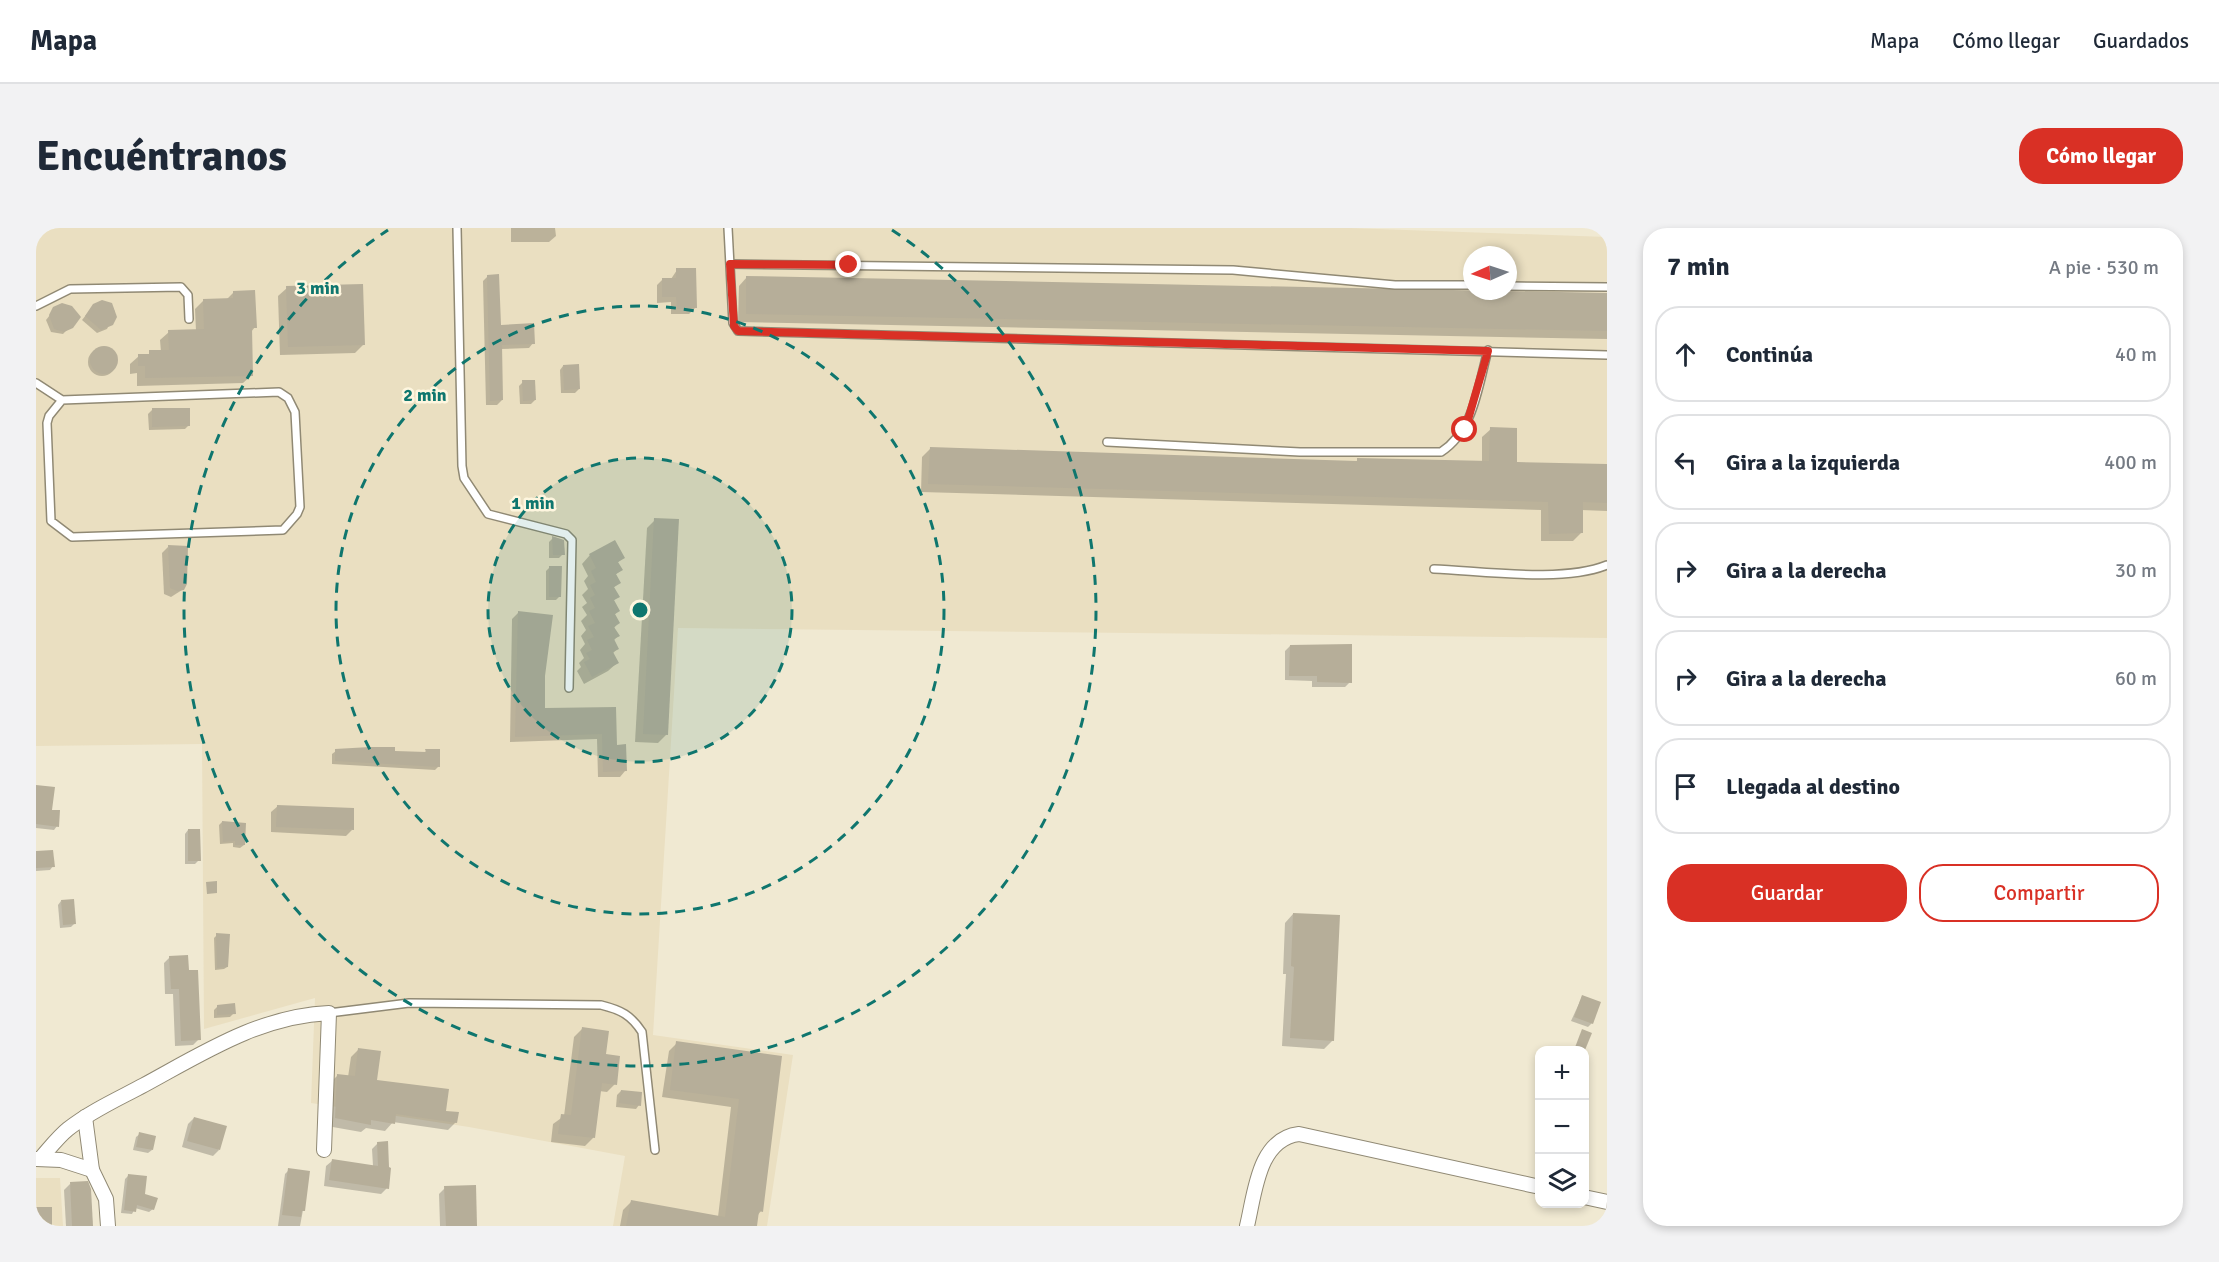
<!DOCTYPE html>
<html lang="es">
<head>
<meta charset="utf-8">
<style>
	:root { --surface:#fff; --page:#f2f2f3; --text:#1f2937; --muted:#747a83; --line:#e0e1e3; --accent:#d93025 }
	body { margin:0; font-family:Signika,sans-serif; background:var(--page); color:var(--text) }
	.controls { position:absolute; right:18px; bottom:18px; display:grid; overflow:hidden; border-radius:12px; box-shadow:0 3px 9px #0003 }
	.controls button { width:54px; height:54px; display:grid; place-items:center; padding:0; border:0; border-bottom:2px solid var(--line); background:var(--surface); color:var(--text); font:30px sans-serif }
	.compass { position:absolute; left:1427px; top:18px; width:54px; height:54px; border-radius:50%; background:var(--surface); box-shadow:0 3px 9px #0003; rotate:267deg }
	.stop { position:absolute; width:18px; height:18px; margin:-14px; border:4px solid #d93025; border-radius:50%; background:#fff }
	.stop.end { background:#d93025; border-color:#fff; box-shadow:0 2px 6px #0008 }
	.list { margin:0; padding:0; list-style:none }
	h2 { display:flex; justify-content:space-between; align-items:center; height:78px; margin:0; padding:0 24px; font-size:26px }
	h2 small { font-size:20px; font-weight:400; color:var(--muted) }
	.list li { display:grid; grid-template-columns:39px 1fr auto; gap:18px; align-items:center; box-sizing:border-box; height:96px; margin:0 12px 12px; padding:0 12px; border:2px solid var(--line); border-radius:24px }
	.list b { display:block; font-size:22px; white-space:nowrap }
	.list em { font-size:20px; font-style:normal; color:var(--muted) }
	.actions { display:flex; gap:12px; padding:18px 24px }
	.actions a { flex:1; padding:14px 0; border:2px solid var(--accent); border-radius:24px; text-align:center; font-size:21px; color:var(--accent) }
	.actions .main { background:var(--accent); color:#fff }
	.icon { flex:none; width:33px; height:33px; fill:none; stroke:currentColor; stroke-width:2; stroke-linecap:round; stroke-linejoin:round }
	.map { position:relative; flex:none; width:1571px; height:998px; overflow:hidden; border-radius:24px }
	header { display:flex; align-items:center; gap:36px; box-sizing:border-box; height:84px; padding:0 30px; background:var(--surface); border-bottom:2px solid var(--line) }
	header strong { font-size:28px }
	nav { display:flex; gap:33px; margin-inline-start:auto; font-size:21px }
	.intro { display:flex; align-items:center; justify-content:space-between; box-sizing:border-box; height:144px; padding:0 36px }
	h1 { margin:0; font-size:42px }
	.button { padding:15px 27px; border-radius:24px; background:var(--accent); color:#fff; font-size:21px; font-weight:700 }
	main { display:flex; gap:36px; padding:0 36px }
	aside { flex:1; background:var(--surface); border-radius:24px; box-shadow:0 3px 9px #0003 }
	.map>svg:first-child { display:block }
	.built { fill:#eadfc1; fill-rule:evenodd }
	.shadow { fill:#0003 }
	.building { fill:#b6ae99 }
	.lines { fill:none; stroke-linecap:round; stroke-linejoin:round }
	.lane-casing { stroke:#908974; stroke-width:10 }
	.street-casing { stroke:#908974; stroke-width:16 }
	.lane { stroke:#fff; stroke-width:7 }
	.street { stroke:#fff; stroke-width:14 }
	.route { stroke:#d93025; stroke-width:8 }
	.ring { fill:none; stroke:#0f766e; stroke-width:3; stroke-dasharray:10 8 }
	.centre { fill:#0f766e; stroke:#fef6df; stroke-width:3 }
	.ring-label { font-size:18px; text-anchor:middle; font-weight:bold; fill:#0f766e; stroke:#fef6df; stroke-width:5; stroke-linejoin:round; paint-order:stroke }
</style>
</head>
<body>
<header>
<strong>Mapa</strong>
<nav><a>Mapa</a><a>Cómo llegar</a><a>Guardados</a></nav>
</header>
<div class="intro"><h1>Encuéntranos</h1><a class="button">Cómo llegar</a></div>
<main>
<div class="map">
<svg width="1571" height="998" viewBox="0 0 1571 998">
	<rect width="100%" height="100%" fill="#f0e9d2"/>
	<g class="built">
		<path d="M0,0H1313L1571,9V410L642,400L617,807L757,827L731,998H577L589,928L433,899L275,875L279,770L168,801L166,516L0,518ZM1436,27H1472V63H1436Z"/>
		<path d="M0,950H24L27,998H0Z"/>
	</g>
	<g class="shadow">
		<path d="M475,0H519L520,8L513,14H475Z"/>
		<path d="M641,42L659,80L653,86H635V74L621,75V57L627,51H635Z"/>
		<path d="M452,48L463,98L497,115L493,120L465,121L466,172L461,177H450L447,53Z"/>
		<path d="M711,49L1571,66V111L702,94L703,58Z"/>
		<path d="M251,60L327,117L319,125L244,127L242,68Z"/>
		<path d="M197,65L219,99L215,104L216,147L207,155L101,158V145L94,146V136L103,128L125,124L124,112L133,104L160,103L159,81L167,73L190,72Z"/>
		<path d="M75,76L79,84L71,101L61,105L46,92L54,82Z"/>
		<path d="M18,82L43,89L27,106L15,104L10,92Z"/>
		<circle cx="66" cy="134" r="14"/>
		<path d="M527,138L543,161L539,165H525L524,142Z"/>
		<path d="M487,154L499,172L495,176H484L483,158Z"/>
		<path d="M116,182L153,197L149,201L113,202L112,186Z"/>
		<path d="M1455,201L1479,236L1571,238V283L1545,282V305L1537,313H1505V282L885,264L886,229L894,221L1319,234L1322,232L1446,235V209Z"/>
		<path d="M619,292L630,507L622,515L599,514L611,300Z"/>
		<path d="M517,310L527,326L523,330H513V314Z"/>
		<path d="M132,319L146,362L135,369L128,366L126,325Z"/>
		<path d="M554,327L587,330L581,335L585,342L579,347L583,355L577,360L582,369L577,373L582,383L578,387L582,395L578,400L582,408L577,413L581,421L576,426L581,435L572,443L548,456L541,443L545,439L543,435L548,430L544,422L549,416L545,408L550,402L545,393L551,387L546,379L551,375L546,367L552,361L548,353L552,348L546,336Z"/>
		<path d="M514,339L524,368L520,372H510V343Z"/>
		<path d="M482,385L507,447L508,481L579,480V518L589,543L584,549H562L561,511L474,514L476,391Z"/>
		<path d="M1254,418L1314,454L1309,459H1276V453L1249,452V423Z"/>
		<path d="M300,523L388,525L390,523L403,538L399,542L296,536V526Z"/>
		<path d="M0,558L21,598L18,602L0,600Z"/>
		<path d="M242,578L316,602L310,608L235,604V584Z"/>
		<path d="M186,594L208,617L204,620L197,619V615L184,616L183,597Z"/>
		<path d="M152,602L163,632L159,636H149V606Z"/>
		<path d="M0,625L17,638L14,642L0,643Z"/>
		<path d="M25,673L39,695L35,699L24,700L22,677Z"/>
		<path d="M1257,686L1297,812L1288,821L1246,818L1250,746H1247L1249,695Z"/>
		<path d="M181,707L191,739L188,741L179,742L178,710Z"/>
		<path d="M134,729L163,811L157,817L139,818L137,766H129L128,735Z"/>
		<path d="M1546,769L1556,795L1552,799L1535,793Z"/>
		<path d="M182,778L198,785L194,789L178,790V782Z"/>
		<path d="M546,801L568,828L579,856L571,864L563,863L557,910L549,918L515,914L517,896L528,888L538,809Z"/>
		<path d="M641,815L744,829L725,983L721,988L719,998H584L587,982L595,974L682,989L695,879L626,869L633,823Z"/>
		<path d="M323,821L339,853L409,884L420,894L412,902L357,894L349,903L330,900L325,904L291,898L294,855L302,847L312,849L315,829Z"/>
		<path d="M585,863L603,877L600,881L580,879L581,867Z"/>
		<path d="M158,890L183,922L177,928L146,919L152,896Z"/>
		<path d="M104,906L116,922L112,925L97,922L100,909Z"/>
		<path d="M342,915L351,960L345,966L288,958L290,938L296,933L337,938L336,921Z"/>
		<path d="M253,942L267,982L264,998H242L249,946Z"/>
		<path d="M92,948L117,981L113,984L99,980L96,986L85,985L89,951Z"/>
		<path d="M34,956L56,998H30L28,962Z"/>
		<path d="M409,960L440,998H404L403,966Z"/>
	</g>
	<g class="building">
		<path d="M640,40H660L661,80L641,81L640,69H626V50H640Z"/>
		<path d="M463,46L465,97L498,95L499,116L466,117L467,172L454,173L451,47Z"/>
		<path d="M710,48L1571,65V103L710,86Z"/>
		<path d="M327,56L329,117L252,119L250,58Z"/>
		<path d="M219,62L221,100H216L217,148L109,150V138H102V126H113V122H133L132,102L168,101L167,71L197,70V63Z"/>
		<path d="M66,72L76,75L81,89L77,97L65,102L49,88L57,76Z"/>
		<path d="M26,75L36,78L45,89L37,100L28,104L18,101L13,87L17,79Z"/>
		<circle cx="68" cy="132" r="14"/>
		<path d="M543,136L544,161L528,162L527,137Z"/>
		<path d="M486,152H499L500,172L487,173Z"/>
		<path d="M116,180H154V198L116,199Z"/>
		<path d="M1454,199L1481,200V234L1571,236V275L1547,274V305L1513,306L1512,274L892,256L894,219L1321,233V230L1453,233Z"/>
		<path d="M618,290L643,291L632,507L607,506Z"/>
		<path d="M516,308L528,312L529,327H517Z"/>
		<path d="M579,312L589,330L582,334L587,342L580,346L585,355L578,359L584,369L578,372L584,383L579,386L584,395L578,399L584,408L578,411L583,421L577,424L583,435L556,449L548,434L554,431L550,425L556,422L551,412L558,409L552,398L559,395L553,383L559,380L554,370L559,367L554,357L560,354L555,343L560,340L553,326Z"/>
		<path d="M132,317L152,318L151,356L148,362L141,363L134,360Z"/>
		<path d="M513,338H526L525,369H513Z"/>
		<path d="M482,383L517,387L509,448V480L580,479L581,517L590,516L591,543L567,544L566,506L479,509Z"/>
		<path d="M1316,416V455L1281,454V448H1253L1254,417Z"/>
		<path d="M334,519H359V523L390,524L389,521H404V539L299,533V521Z"/>
		<path d="M0,557L19,559L16,582H24L23,599L0,596Z"/>
		<path d="M241,577L318,580V602L240,599Z"/>
		<path d="M186,593L210,595L209,617H199V613L187,614Z"/>
		<path d="M152,601H164L165,633H152Z"/>
		<path d="M17,622L19,639L0,640V623Z"/>
		<path d="M181,653V665L171,666L170,654Z"/>
		<path d="M38,671L40,696L27,697L25,672Z"/>
		<path d="M1257,685L1304,687L1298,813L1254,810L1258,739L1255,738Z"/>
		<path d="M180,705L194,706L192,739L181,740Z"/>
		<path d="M152,727L153,742H162L165,812L145,813L143,761H135L133,728Z"/>
		<path d="M1546,767L1565,774L1557,796L1538,789Z"/>
		<path d="M199,775L200,786L181,787V777Z"/>
		<path d="M546,799L573,803L570,826L584,828L581,857L566,855L559,910L522,906L525,886L535,887Z"/>
		<path d="M1546,801L1556,805L1549,822H1538Z"/>
		<path d="M640,813L746,828L727,984L723,983L721,998H590L595,972L689,989L703,871L634,862Z"/>
		<path d="M322,820L345,823L341,852L413,861L410,883L423,884L421,895L360,886L359,896L335,892V897L299,890L301,846L319,848Z"/>
		<path d="M585,862L606,864L605,878L583,875Z"/>
		<path d="M158,889L191,898L184,922L151,913Z"/>
		<path d="M103,904L120,908L117,922L100,919Z"/>
		<path d="M352,913L353,939L355,940L353,961L293,952L296,931L342,938L341,914Z"/>
		<path d="M252,940L274,943L269,983H266L265,989L246,987Z"/>
		<path d="M92,946L111,948L109,966L122,970L118,982L101,977L100,984L88,982Z"/>
		<path d="M52,953L55,961L57,998H36L34,954Z"/>
		<path d="M440,957L441,998H410L408,958Z"/>
		<rect x="0" y="979" width="16" height="19"/>
	</g>
	<g class="lines">
		<g class="lane-casing">
			<g id="lane">
				<path d="M421,0L426,238L428,250L452,286L530,306L536,312L533,460"/>
				<path d="M692,0L697,95L702,103L1571,127"/>
				<path d="M694,36L1197,42L1359,57H1436"/>
				<path d="M1472,58L1571,59"/>
				<path d="M0,78L34,61L145,59L152,67L153,91"/>
				<path d="M0,155L26,172L243,164L252,170L259,184L264,279L261,286L247,302L36,309L15,293L11,195L13,188L26,172"/>
				<path d="M1071,214L1264,224H1405C1438,203 1442,158 1452,122"/>
				<path d="M1398,341C1447,343 1527,355 1571,337"/>
				<path d="M293,785L373,775L565,777C585,782 595,787 606,804L619,922"/>
			</g>
		</g>
		<g class="street-casing">
			<g id="street">
				<path d="M49,889L56,942L70,971L72,998"/>
				<path d="M0,931L25,932L56,942"/>
				<path d="M4,931C13,921 22,909 32,901C55,883 82,871 108,857C167,825 224,788 293,785L288,922"/>
				<path d="M1548,969L1571,974"/>
				<path d="M1211,998C1219,965 1222,911 1263,906L1504,959"/>
			</g>
		</g>
		<use href="#lane" class="lane"/>
		<use href="#street" class="street"/>
	</g>
	<g class="lines">
		<path class="route" d="M813,37L694,36L698,98L702,103L1452,123L1429,202"/>
	</g>
	<circle cx="604" cy="382" r="152" fill="#0f766e" fill-opacity=".12"/>
	<g class="ring">
		<circle cx="604" cy="382" r="152"/>
		<circle cx="604" cy="382" r="304"/>
		<path d="M856 2A456 456 0 1 1 352 2"/>
	</g>
	<circle cx="604" cy="382" r="9" class="centre"/>
	<g class="ring-label">
		<text x="282" y="66">3 min</text>
		<text x="389" y="173">2 min</text>
		<text x="497" y="281">1 min</text>
	</g>
</svg>
<div class="controls">
<button>+</button>
<button>−</button>
<button><svg class="icon" aria-label="layers" viewBox="0 0 24 24"><path d="M12 4l9 5-9 5-9-5zM3 14l9 5 9-5"/></svg></button>
</div>
<svg class="compass" viewBox="-18 -18 36 36"><path d="M0-13l5 13h-10z" fill="#e53935"/><path d="M0 13l5-13h-10z" fill="#747a83"/></svg>
<div class="stop" style="left:1429px;top:202px"></div>
<div class="stop end" style="left:813px;top:37px"></div>
</div>
<aside>
<h2>7 min<small>A pie · 530 m</small></h2>
<ul class="list">
<li><svg class="icon" aria-label="ahead" viewBox="0 0 24 24"><path d="M12 20V5M6 11l6-6 6 6"/></svg><div><b>Continúa</b></div><em>40 m</em></li>
<li><svg class="icon" aria-label="left" viewBox="0 0 24 24"><path d="M17 20v-9H6M10 6l-5 5 5 5"/></svg><div><b>Gira a la izquierda</b></div><em>400 m</em></li>
<li><svg class="icon" aria-label="right" viewBox="0 0 24 24"><path d="M7 20v-9h11M14 6l5 5-5 5"/></svg><div><b>Gira a la derecha</b></div><em>30 m</em></li>
<li><svg class="icon" aria-label="right" viewBox="0 0 24 24"><path d="M7 20v-9h11M14 6l5 5-5 5"/></svg><div><b>Gira a la derecha</b></div><em>60 m</em></li>
<li><svg class="icon" aria-label="arrive" viewBox="0 0 24 24"><path d="M6 21V4h12l-3 4 3 4H6"/></svg><div><b>Llegada al destino</b></div></li>
</ul>
<div class="actions"><a class="main">Guardar</a><a>Compartir</a></div>
</aside>
</main>
</body>
</html>
